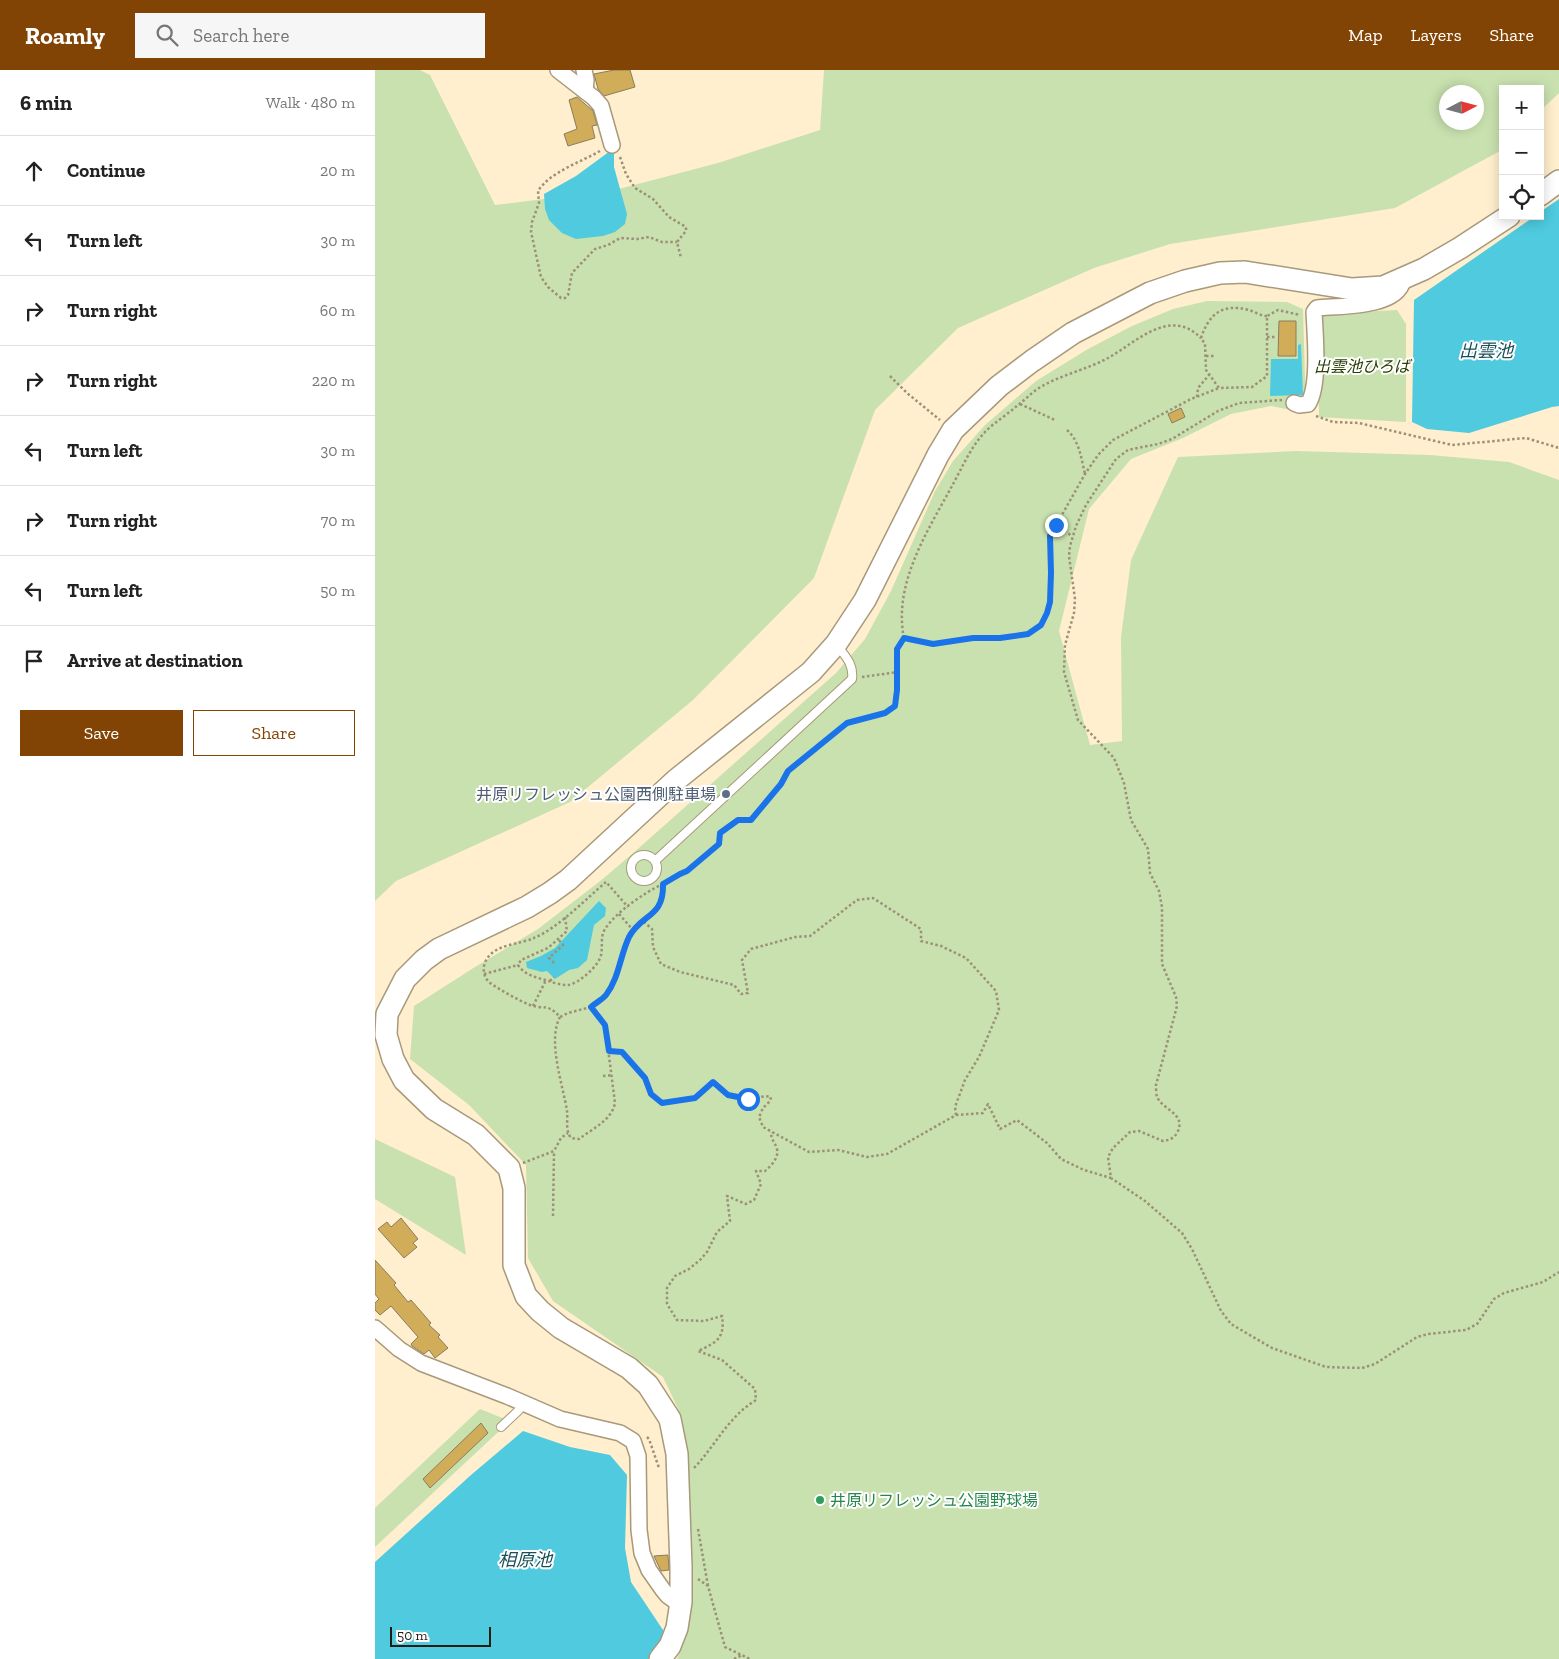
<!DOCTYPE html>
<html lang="en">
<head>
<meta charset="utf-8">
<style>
	:root { --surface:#fff; --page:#f6f6f6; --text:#222; --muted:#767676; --line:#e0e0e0; --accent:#824405 }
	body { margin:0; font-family:"Zilla Slab","Noto Sans JP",serif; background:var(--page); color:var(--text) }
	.controls { position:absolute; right:15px; top:15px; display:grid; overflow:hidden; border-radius:0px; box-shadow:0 2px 12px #0003 }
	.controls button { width:45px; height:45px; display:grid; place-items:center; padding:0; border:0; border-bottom:1px solid var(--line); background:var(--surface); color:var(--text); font:25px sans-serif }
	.compass { position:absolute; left:1064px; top:15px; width:45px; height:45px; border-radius:50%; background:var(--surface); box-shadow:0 2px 12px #0003; rotate:84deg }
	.scale { position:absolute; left:15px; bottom:12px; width:101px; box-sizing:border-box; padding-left:5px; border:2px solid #221d11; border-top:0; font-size:14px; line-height:18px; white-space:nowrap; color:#221d11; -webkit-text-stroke:4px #fff; paint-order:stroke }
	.stop { position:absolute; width:15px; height:15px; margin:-11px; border:4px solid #1a73e8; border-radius:50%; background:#fff }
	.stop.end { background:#1a73e8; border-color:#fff; box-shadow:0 1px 5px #0008 }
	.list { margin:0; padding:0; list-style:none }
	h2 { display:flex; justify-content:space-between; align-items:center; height:65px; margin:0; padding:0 20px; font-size:21px }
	h2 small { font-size:16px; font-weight:400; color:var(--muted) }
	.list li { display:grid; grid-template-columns:32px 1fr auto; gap:15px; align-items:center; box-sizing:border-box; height:70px; padding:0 20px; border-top:1px solid var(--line) }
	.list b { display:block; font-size:19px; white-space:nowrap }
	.list em { font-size:16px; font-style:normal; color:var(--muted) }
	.actions { display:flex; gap:10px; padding:15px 20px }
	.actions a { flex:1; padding:11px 0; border:1px solid var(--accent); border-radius:0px; text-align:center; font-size:18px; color:var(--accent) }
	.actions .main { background:var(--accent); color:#fff }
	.icon { flex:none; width:28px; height:28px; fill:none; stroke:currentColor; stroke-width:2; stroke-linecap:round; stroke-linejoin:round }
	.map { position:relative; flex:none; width:1184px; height:1589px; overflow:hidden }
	header { display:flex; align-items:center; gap:30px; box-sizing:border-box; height:70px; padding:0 25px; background:var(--accent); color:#fff }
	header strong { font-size:24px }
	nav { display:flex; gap:28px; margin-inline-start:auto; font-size:18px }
	.search { width:350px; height:45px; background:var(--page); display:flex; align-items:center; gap:12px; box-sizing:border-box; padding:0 18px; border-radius:0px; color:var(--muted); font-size:19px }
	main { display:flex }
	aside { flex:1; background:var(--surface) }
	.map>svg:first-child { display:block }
	.green { fill:#c9e1af; fill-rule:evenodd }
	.water { fill:#4fcadf }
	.building { fill:#d1ad59; stroke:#8a7c5e }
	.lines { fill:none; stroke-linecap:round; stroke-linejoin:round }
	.lane-casing { stroke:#a7997a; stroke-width:10 }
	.street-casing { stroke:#a7997a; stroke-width:18 }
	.secondary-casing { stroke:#a7997a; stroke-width:24 }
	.path { stroke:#9b9078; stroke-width:2.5; stroke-dasharray:2.5 2.5; stroke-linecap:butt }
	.lane { stroke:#fff; stroke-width:8 }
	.street { stroke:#fff; stroke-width:15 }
	.secondary { stroke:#fff; stroke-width:21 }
	.route { stroke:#1a73e8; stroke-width:6 }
	.service-dot { fill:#5c6f8a; stroke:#fff; stroke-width:2 }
	.leisure-dot { fill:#2e9e5b; stroke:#fff; stroke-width:2 }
	.labels { text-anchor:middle; stroke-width:4; stroke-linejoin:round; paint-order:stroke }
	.park-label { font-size:16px; font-style:italic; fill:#283d02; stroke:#fff }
	.service-label { font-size:16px; fill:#4e5e75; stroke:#fff; text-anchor:end }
	.leisure-label { font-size:16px; fill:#27864d; stroke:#fff; text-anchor:start }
	.water-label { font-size:18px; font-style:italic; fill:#1b4f58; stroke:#fff }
</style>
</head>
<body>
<header>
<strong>Roamly</strong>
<div class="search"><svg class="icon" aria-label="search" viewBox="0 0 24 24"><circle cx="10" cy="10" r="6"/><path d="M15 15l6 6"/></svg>Search here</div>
<nav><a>Map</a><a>Layers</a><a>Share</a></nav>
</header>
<main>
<aside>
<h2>6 min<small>Walk · 480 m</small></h2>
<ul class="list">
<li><svg class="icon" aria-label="ahead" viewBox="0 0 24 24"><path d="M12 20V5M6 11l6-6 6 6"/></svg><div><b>Continue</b></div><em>20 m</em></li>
<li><svg class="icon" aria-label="left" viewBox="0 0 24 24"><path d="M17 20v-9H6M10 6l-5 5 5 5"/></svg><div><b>Turn left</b></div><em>30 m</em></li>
<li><svg class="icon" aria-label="right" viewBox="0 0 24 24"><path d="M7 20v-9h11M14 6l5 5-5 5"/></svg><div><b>Turn right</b></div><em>60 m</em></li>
<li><svg class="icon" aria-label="right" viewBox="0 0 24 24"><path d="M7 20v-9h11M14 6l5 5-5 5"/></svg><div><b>Turn right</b></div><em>220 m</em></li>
<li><svg class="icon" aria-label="left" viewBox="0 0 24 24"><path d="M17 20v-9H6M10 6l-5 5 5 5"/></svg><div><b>Turn left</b></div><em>30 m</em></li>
<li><svg class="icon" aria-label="right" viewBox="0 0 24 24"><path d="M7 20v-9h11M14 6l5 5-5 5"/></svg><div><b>Turn right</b></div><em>70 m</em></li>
<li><svg class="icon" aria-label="left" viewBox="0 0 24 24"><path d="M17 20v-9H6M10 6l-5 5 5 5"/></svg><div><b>Turn left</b></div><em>50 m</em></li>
<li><svg class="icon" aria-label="arrive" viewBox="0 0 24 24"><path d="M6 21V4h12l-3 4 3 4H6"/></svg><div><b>Arrive at destination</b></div></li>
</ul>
<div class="actions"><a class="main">Save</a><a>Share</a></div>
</aside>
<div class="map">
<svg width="1184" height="1589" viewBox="0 0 1184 1589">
	<rect width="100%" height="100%" fill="#ffefce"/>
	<g class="green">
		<path d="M0,0H45L55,5L120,135L240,120L343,93L445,60L449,0H1184V23L1165,41V19H1128V77L1123,82L1020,138L795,174L719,198L583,258L500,340L439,508L318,630L195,732L21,811L0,831ZM1072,22H1102V52H1072Z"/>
		<path d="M832,231L912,232L928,239L931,343L896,336L856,344L808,368L756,389L714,439L684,561L715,675L747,671L746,567L756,490L803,387L921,381L1055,385L1134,392L1184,410V1589H302L312,1564L315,1513L307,1347L288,1307L178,1231L153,1188L151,1095L94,1035L35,989L39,936L100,897L163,859L229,808L265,777L461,603L490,569L516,521L560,421L578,391L610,355L661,311L713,279L757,256L798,239Z"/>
		<path d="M1022,240L1031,254V352L944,347L943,288L945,244Z"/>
		<path d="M0,1069L80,1107L91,1185L0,1129Z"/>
		<path d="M105,1339L135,1351L0,1477V1438Z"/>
	</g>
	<g class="water">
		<path d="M235,81L239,83V97L252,144L250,154L240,162L228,166L201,169L187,163L174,150L170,139L169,124L201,106Z"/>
		<path d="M1184,129V336L1177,337L1094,363L1052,359L1037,352L1039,230L1160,146H1165V142Z"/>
		<path d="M926,274L928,325L895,326L896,289H923V275Z"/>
		<path d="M224,831L231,838L230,846L219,855L212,890L203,898L194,900L180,909L172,901L167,902L152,898L151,892L166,886L180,878Z"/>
		<path d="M148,1361L195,1377L235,1385L252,1405L250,1478L256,1512L290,1563L275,1589H0V1492L96,1405Z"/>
	</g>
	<g class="building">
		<path d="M239,0H255L260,17L229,26L223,19L219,4Z"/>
		<path d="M202,27L218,41L222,55L217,56L220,68L193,76L189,64L202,59L194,30Z"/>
		<path d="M904,251H921V286H903Z"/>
		<path d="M806,338L810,347L797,353L793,344Z"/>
		<path d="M26,1148L43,1169L38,1173L42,1177L29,1188L3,1159L12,1152L16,1157Z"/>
		<path d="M0,1190L21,1213L19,1215L33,1232L36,1230L56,1253L54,1255L65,1265L63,1267L73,1278L60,1288L54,1280L49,1284L37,1276L36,1274L43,1267L16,1236L5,1245L0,1240V1233L4,1229L0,1224Z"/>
		<path d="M106,1353L113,1363L55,1418L48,1409Z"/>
		<path d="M293,1485L294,1500L286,1501L279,1486Z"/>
	</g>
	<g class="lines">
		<g class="lane-casing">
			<g id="lane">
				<circle cx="269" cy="798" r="13"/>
				<path d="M280,791L477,609C479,594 470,586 462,575"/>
				<path d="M126,1357L144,1340"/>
			</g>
		</g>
		<g class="street-casing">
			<g id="street">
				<path d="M183,0L219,28L226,36L237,75"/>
				<path d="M209,0L211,10L210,21"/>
				<path d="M919,333L924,335L933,334C945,316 940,263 939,242L942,238C963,236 1008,237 1023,220C1026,217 1027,213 1029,210"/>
				<path d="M0,1258L24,1279L46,1293L132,1326L185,1349L245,1363L258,1371L263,1386L264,1460L267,1483L274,1500L288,1520L293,1526L300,1531L306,1532"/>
			</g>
		</g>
		<g class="secondary-casing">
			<g id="secondary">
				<path d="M1165,125L1184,111"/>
				<path d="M285,1589L295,1576L302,1558L306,1532V1497L302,1384L295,1349L273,1315L254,1298L186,1258L165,1241L151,1226L139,1195V1118L134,1098L101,1065L59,1039L29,1010L18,989L11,965L12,944L30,909L49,890L64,879L152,837L175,823L193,810L301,710L436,602L461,574L490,530L563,385L578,360L624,316L657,291L698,263L775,223L810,211L845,203L870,202L977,219L1008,217L1049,199L1085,178L1134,146"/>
			</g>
		</g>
		<g class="path">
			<path d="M225,81C206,92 175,102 163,121L164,133L157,152L156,162L166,207L173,217L186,228H190L193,225L197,203L220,179L233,175L245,168L262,169L274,167L287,172H302"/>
			<path d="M245,87L251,104L260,118L278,129L294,147L311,157V161L302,172L306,188"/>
			<path d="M892,246C886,246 880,242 874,240C847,233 834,244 826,268L830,274L831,300L844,318L877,317L892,306V246L903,240L925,245"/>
			<path d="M892,267H902"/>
			<path d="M831,286H839"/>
			<path d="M515,306L532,323L565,350"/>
			<path d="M822,327L823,318L834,305"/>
			<path d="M907,330L864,333L843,341L797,369L783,374L753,380L741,389L711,435L701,456L695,476L694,486L700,529L699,543L690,575L689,602L703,650L739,688L749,713L756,750L773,779L775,803L784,821L787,837V894L801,927L802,936L781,1015C781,1018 781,1024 782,1027C789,1041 812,1044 802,1063C799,1068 795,1070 788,1071L764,1061L755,1062L738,1078L733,1087L736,1108L770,1131L807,1163L817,1179L846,1241L856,1254L897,1278L951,1297L987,1298L1000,1294L1042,1267L1053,1264L1091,1260L1102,1254L1119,1229L1129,1223L1168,1212L1184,1202"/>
			<path d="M645,334L680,350"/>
			<path d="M941,346L958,352L984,353L1077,375L1151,368L1184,378"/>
			<path d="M692,360C705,372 706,388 710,404"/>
			<path d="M681,455L697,466"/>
			<path d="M529,568C518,514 552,462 577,416C587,398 596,376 611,361C620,352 633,344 643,335C650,330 656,323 664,318C685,305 711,300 733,288C763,271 795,237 826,268"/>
			<path d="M487,607L523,602"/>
			<path d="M244,844L258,860"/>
			<path d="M190,847L192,861L173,878L146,890L143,895C149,905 163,908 174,911C179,913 186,915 193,915C203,914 224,896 226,885C228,876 225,867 230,859C240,843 270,822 288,814"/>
			<path d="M179,893L174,888L188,875L183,869"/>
			<path d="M109,904L143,895"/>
			<path d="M175,911L179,907"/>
			<path d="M158,936L171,910"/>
			<path d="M216,937L193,943L185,947C172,933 171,940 155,935C143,930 129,922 118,915C107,909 106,895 114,886C124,874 146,874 159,868C183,858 211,829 231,812L253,837"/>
			<path d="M185,947C172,971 188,1015 192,1041C193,1050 190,1060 196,1068L204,1069C217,1059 237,1050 240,1033L230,955L216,937C220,933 227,930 231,925C244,908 245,886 254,867C266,843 289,848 288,814L305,804L312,801L344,774L345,763L363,750H376L406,714L413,701L472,653L511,643L520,636L523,620L522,579L529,568L558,574L598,568H625L653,564L666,555L675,532V466L710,404L723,385L738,370L816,329L844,318"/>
			<path d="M235,981L247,982L270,1008L275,1024L287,1033L320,1029L338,1012C349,1021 360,1031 375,1029C383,1028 388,1025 396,1027L395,1031L388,1038L384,1047L388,1057L434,1082L463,1080L492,1087L512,1084L581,1045L580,1037L590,1010L604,987L624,940L621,921L591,888L566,876L546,871V859L498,828L482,830L435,866L420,867L376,879L367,890L373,923L366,924L359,915L305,902L286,894L278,877L277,859L268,851"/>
			<path d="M228,1006L237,1005"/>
			<path d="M581,1045L608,1043L613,1034L625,1059L642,1050L672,1073L686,1089L709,1100L736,1108"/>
			<path d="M148,1093L179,1081L186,1068L193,1063"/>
			<path d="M178,1146L179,1081"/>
			<path d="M272,1367L274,1369L284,1398"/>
			<path d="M319,1398C341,1375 353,1347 381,1330L380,1319L347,1290L323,1281C342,1272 350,1269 347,1246L329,1251L302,1250L292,1234V1218L300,1206L314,1199L325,1190L332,1182L342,1162L355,1151L352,1126L371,1134L379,1130L386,1114L381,1101H390C396,1096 404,1088 402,1079C400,1072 396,1070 396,1062"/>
			<path d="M323,1459L333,1516"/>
			<path d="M323,1509L333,1516L350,1577L375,1589"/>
			<path d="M359,1589L367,1585"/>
		</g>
		<use href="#lane" class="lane"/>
		<use href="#street" class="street"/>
		<use href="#secondary" class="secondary"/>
	</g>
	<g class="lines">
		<path class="route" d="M373,1029L353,1025L338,1012L320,1028L287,1033L276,1024L270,1008L247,982L234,981L230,955L216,937C220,933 227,930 231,925C244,908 245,886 254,867C267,843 289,848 288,814L305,804L312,801L344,774L345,763L363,750H376L406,714L413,701L472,653L510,643L520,636L522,620V579L529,568L558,574L598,568H625L653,564L666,555L672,543L675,532L676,503L675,466L681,455"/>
	</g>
	<circle class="service-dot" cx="351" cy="724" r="5"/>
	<circle class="leisure-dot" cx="445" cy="1430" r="5"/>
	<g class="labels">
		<g class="park-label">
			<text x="987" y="302">出雲池ひろば</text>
		</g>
		<g class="service-label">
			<text x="341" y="730">井原リフレッシュ公園西側駐車場</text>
		</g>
		<g class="leisure-label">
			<text x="455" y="1436">井原リフレッシュ公園野球場</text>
		</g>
		<g class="water-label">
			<text x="1111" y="287">出雲池</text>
			<text x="150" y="1496">相原池</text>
		</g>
	</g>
</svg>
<div class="controls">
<button>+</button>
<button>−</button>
<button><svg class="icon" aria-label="locate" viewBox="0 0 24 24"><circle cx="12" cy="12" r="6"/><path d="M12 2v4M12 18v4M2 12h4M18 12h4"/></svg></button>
</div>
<svg class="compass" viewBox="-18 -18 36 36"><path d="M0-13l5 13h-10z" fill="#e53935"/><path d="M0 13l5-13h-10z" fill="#767676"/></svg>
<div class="scale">50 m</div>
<div class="stop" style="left:373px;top:1029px"></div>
<div class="stop end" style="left:681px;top:455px"></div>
</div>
</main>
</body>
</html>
